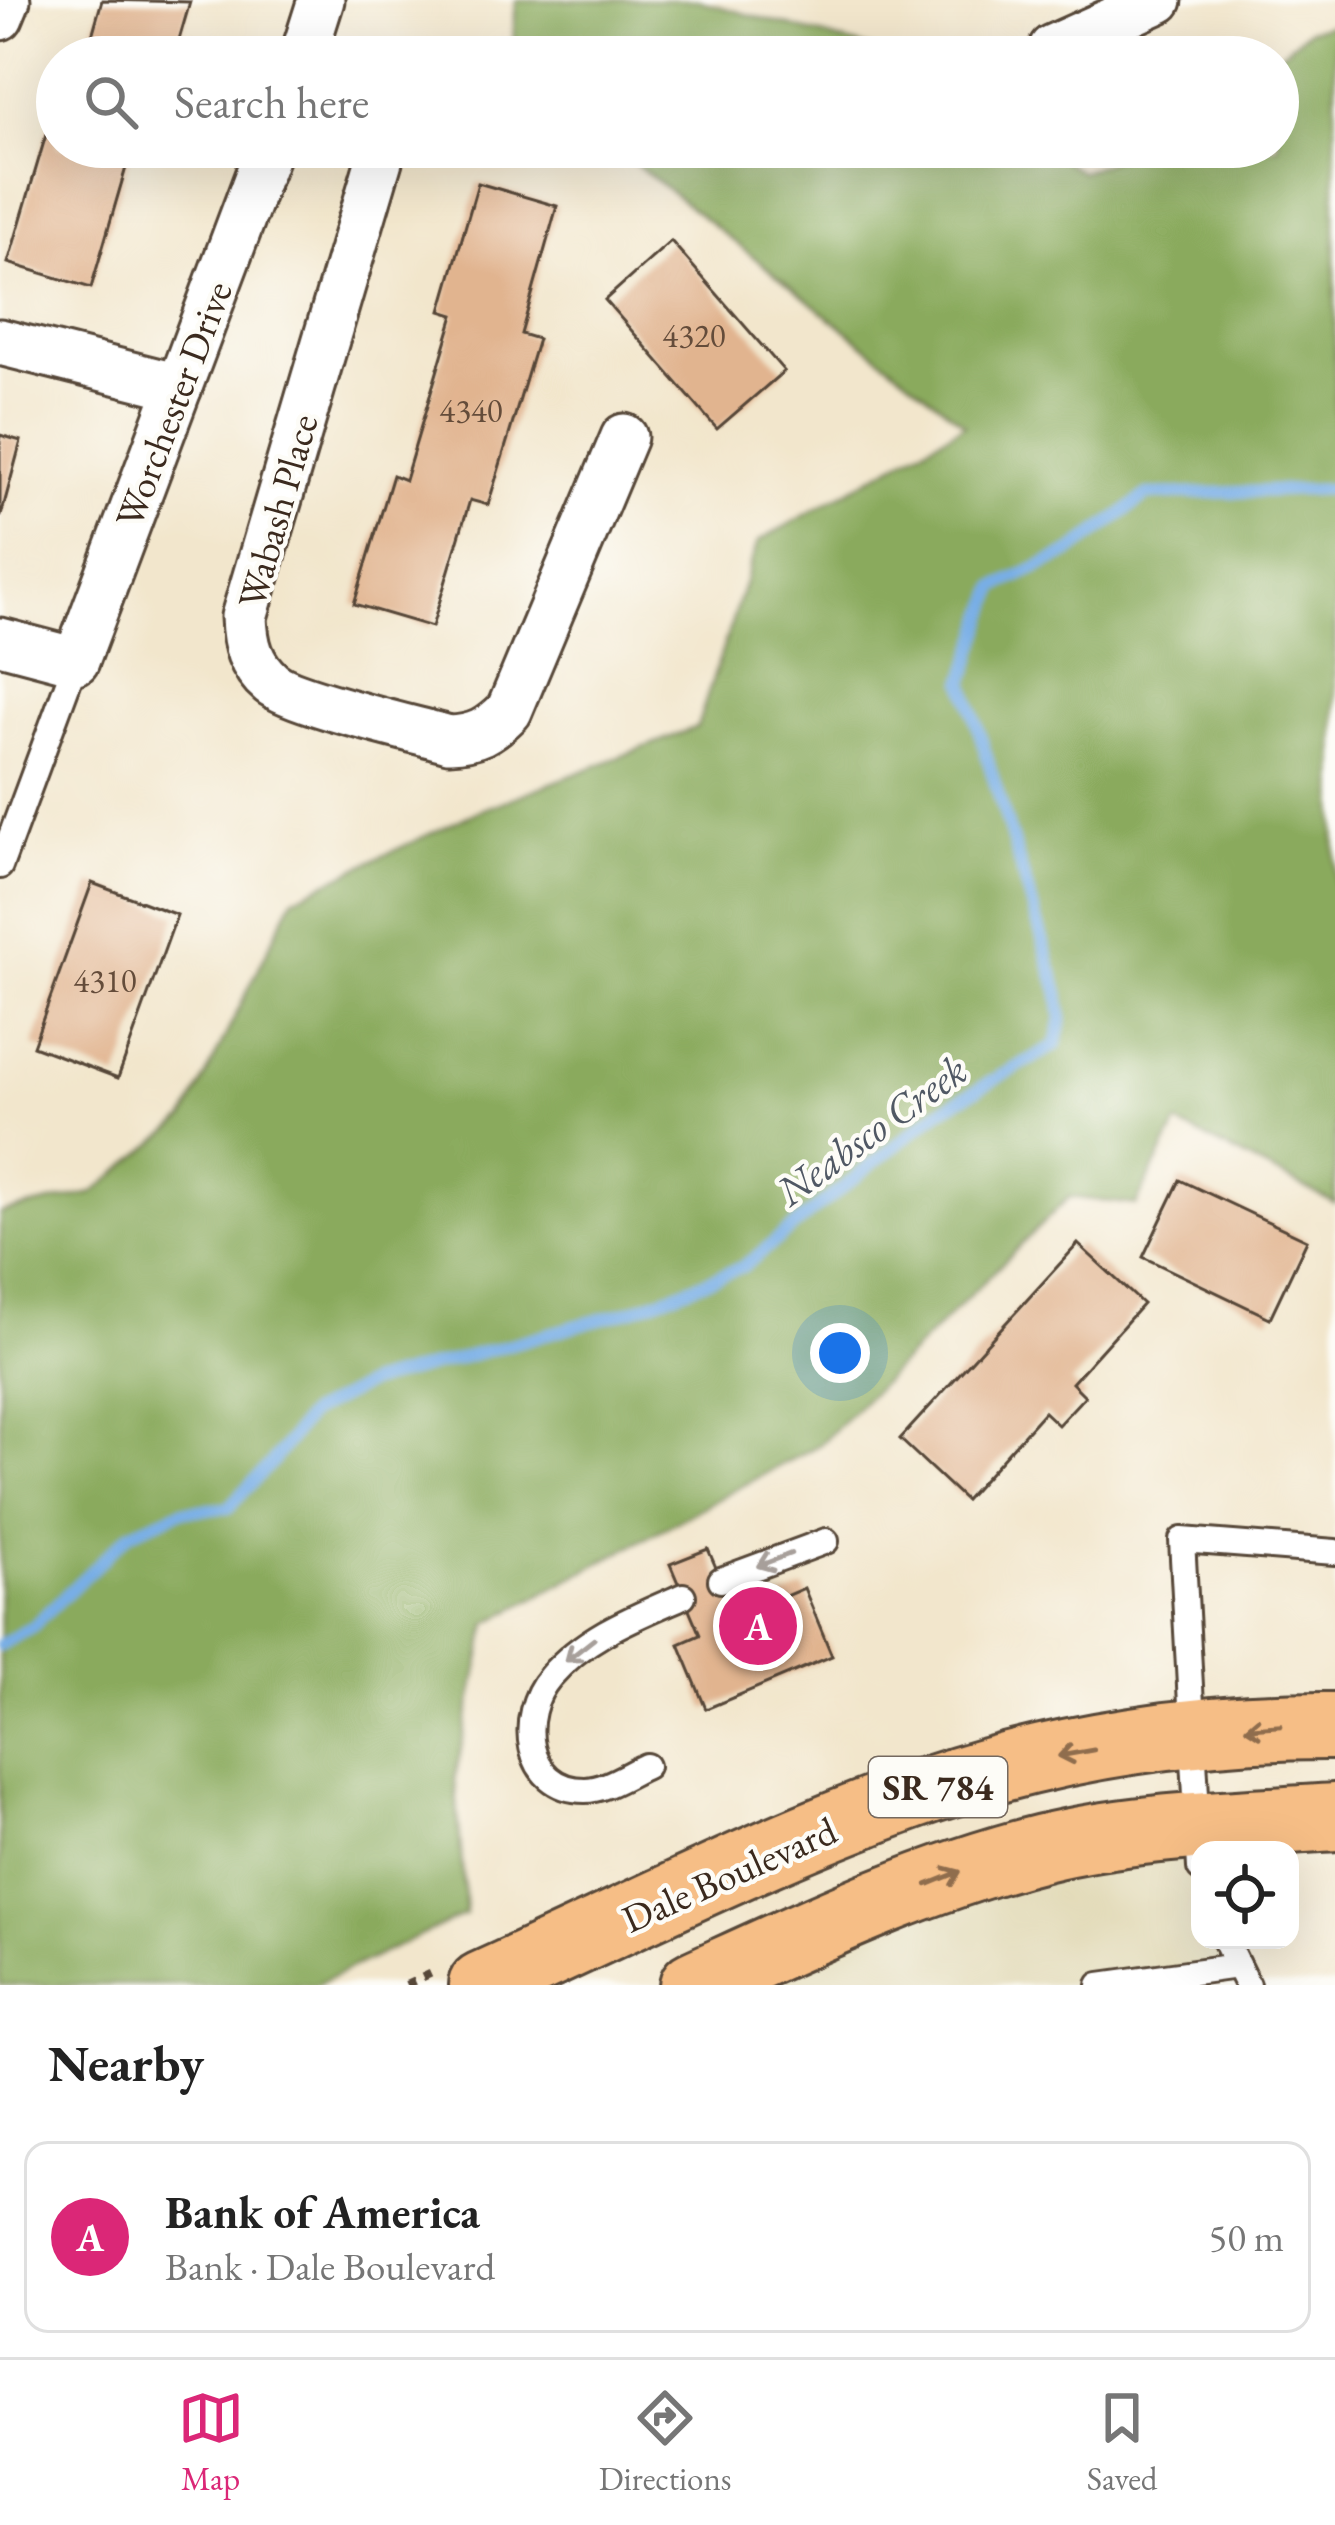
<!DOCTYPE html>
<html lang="en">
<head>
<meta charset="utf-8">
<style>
	:root { --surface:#fff; --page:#f2f2f2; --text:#222; --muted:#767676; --line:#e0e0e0; --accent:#db2777 }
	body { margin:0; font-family:"EB Garamond",serif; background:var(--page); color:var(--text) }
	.controls { position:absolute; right:36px; bottom:36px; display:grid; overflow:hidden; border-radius:24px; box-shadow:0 12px 48px #0002 }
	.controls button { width:108px; height:108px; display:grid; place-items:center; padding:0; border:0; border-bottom:3px solid var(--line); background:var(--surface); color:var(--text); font:60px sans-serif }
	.you { position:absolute; left:840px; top:1353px; width:42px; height:42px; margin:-30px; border:9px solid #fff; border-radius:50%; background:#1a73e8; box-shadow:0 0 0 18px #1a73e833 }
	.badge { display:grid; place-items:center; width:78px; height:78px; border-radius:50%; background:var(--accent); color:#fff; font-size:39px; font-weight:700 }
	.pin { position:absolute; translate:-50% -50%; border:6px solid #fff; box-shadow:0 3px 12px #0006 }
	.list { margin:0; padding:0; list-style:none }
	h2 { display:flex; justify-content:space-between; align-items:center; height:156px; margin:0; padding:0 48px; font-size:51px }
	h2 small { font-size:39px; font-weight:400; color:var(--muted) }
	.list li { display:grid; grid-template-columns:78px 1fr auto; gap:36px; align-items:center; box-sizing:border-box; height:192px; margin:0 24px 24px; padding:0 24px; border:3px solid var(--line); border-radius:24px }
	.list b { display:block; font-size:45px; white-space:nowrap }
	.list p { margin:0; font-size:39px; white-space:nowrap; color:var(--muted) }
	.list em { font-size:39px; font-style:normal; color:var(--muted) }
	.icon { flex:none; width:66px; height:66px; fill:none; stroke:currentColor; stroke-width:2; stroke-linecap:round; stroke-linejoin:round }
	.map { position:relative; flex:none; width:1335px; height:1985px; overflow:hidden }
	.search { position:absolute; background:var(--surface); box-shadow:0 12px 48px #0002; left:36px; right:36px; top:36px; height:132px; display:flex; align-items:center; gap:30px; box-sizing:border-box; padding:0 42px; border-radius:66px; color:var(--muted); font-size:45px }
	.sheet { height:372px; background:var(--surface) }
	nav { display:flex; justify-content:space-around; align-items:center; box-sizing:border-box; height:168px; border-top:3px solid var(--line); background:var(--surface); font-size:33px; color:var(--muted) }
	nav a { display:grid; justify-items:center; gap:6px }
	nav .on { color:var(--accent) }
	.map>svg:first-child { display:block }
	.built { fill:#e3dbba }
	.forest { fill:#8aaa5d; stroke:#626a3e; stroke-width:3 }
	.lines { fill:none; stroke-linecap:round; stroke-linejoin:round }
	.stream { stroke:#78aee6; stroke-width:12 }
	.building { fill:#e1b48f }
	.lane-casing { stroke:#564638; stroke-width:30 }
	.street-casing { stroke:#564638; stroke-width:51 }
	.primary-casing { stroke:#564638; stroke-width:72 }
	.path { stroke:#564638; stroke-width:8; stroke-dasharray:9 9; stroke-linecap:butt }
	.lane { stroke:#fff; stroke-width:24 }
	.street { stroke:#fff; stroke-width:45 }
	.primary { stroke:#f6be86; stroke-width:66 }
	.oneway { stroke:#a79f9a }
	.oneway2 { stroke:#8f6d4d }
	.labels { text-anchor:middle; stroke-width:9; stroke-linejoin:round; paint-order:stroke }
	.number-label { font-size:33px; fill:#644c3a }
	.shield { fill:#fdfcf7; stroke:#75695f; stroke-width:3 }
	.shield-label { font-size:36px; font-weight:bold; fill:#3b2a1e }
	.street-label { font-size:39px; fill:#3b2a1e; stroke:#fdfcf7 }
	.water-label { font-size:42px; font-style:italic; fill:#505864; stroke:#fdfcf7 }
</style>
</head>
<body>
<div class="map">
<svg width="1335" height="1985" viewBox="0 0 1335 1985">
	<rect width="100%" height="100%" fill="#fdfcf7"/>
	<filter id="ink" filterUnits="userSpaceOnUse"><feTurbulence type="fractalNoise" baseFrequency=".00833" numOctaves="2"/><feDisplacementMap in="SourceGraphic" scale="24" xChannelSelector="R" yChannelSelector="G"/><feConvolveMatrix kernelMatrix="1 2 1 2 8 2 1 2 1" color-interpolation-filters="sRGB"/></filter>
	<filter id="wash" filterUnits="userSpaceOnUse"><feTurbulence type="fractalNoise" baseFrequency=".004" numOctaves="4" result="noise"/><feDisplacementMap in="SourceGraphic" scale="48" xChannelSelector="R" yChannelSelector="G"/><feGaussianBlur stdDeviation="2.7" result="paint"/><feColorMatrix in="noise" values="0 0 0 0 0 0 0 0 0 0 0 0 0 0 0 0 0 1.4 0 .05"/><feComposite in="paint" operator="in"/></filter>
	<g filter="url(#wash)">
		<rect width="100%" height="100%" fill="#f2e6cc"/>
		<path class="built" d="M1196,1827L1200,1940H1225L1247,1985H706Z"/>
		<g class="forest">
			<path d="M520,0H697L899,57H512L516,1Z"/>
			<path d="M1335,24V1203L1177,1124L1136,1205L1069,1197L820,1444L488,1623L455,1777L466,1914L315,1985H0V1213L93,1193L185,1119L293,898L479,811L697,727L758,542L965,424L614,147H1042L1081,172L1146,147H1278L1277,57L1308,30Z"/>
		</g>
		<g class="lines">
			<path class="stream" d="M0,1645L33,1626L130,1533L181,1511L228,1508L273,1461L309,1414L368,1384L632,1310L744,1266L939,1111L1056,1045L1062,1019L1059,993L964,682L996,587L1071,552L1147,495L1335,489"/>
		</g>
		<g id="blocks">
			<g class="building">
				<path d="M102,0L190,2L174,57H86Z"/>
				<path d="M56,101L57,147H132L91,288L8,263Z"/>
				<path d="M478,183L557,206L521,334L538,339L488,505L470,500L432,627L354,604L393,475L405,480L454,315L441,311Z"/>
				<path d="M671,241L784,371L717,429L605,300Z"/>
				<path d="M0,435L21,441L1,516H0Z"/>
				<path d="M92,883L177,915L118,1078L33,1046Z"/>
				<path d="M1180,1180L1307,1240L1270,1318L1143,1257Z"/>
				<path d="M1078,1244L1143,1304L1072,1383L1085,1396L1058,1425L1044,1412L965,1500L900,1439Z"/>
				<path d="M708,1549L737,1617L804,1588L832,1656L706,1709L679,1644L700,1635L670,1564Z"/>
			</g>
		</g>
	</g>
	<g filter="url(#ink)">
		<use href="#blocks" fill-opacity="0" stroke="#564638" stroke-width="3"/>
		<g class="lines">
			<g class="lane-casing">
				<g id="lane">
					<path d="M0,866L76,661"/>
					<path d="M721,1580L826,1541"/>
					<path d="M646,1766C628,1774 605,1790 585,1790C524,1790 517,1715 550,1677C585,1636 635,1617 683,1596"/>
					<path d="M1200,1868L1182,1540L1335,1552"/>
					<path d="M1225,1940L1247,1985"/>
					<path d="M1100,1985L1237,1966"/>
				</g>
			</g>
			<g class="street-casing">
				<g id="street">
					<path d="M0,17L7,0"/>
					<path d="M1052,48L1159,0"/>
					<path d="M303,57L321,0"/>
					<path d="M383,147L244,617C245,644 250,665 271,683C292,701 414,729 449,739C476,738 489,731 509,711L624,437"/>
					<path d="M0,342L179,387"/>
					<path d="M0,641L76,661L269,147"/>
				</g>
			</g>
			<g class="primary-casing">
				<g id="primary">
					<path d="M482,1985C631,1918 778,1842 932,1789C1060,1746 1201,1725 1335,1726"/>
					<path d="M693,1985C807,1933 922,1878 1043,1848C1137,1825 1239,1824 1335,1817"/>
				</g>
			</g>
			<path class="path" d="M406,1985L432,1973"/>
			<use href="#lane" class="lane"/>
			<use href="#street" class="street"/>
			<use href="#primary" class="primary"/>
		</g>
		<defs><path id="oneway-shaft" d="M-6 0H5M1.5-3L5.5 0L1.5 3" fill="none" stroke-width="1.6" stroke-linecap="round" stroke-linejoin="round" transform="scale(3)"/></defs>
		<g class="oneway">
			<use href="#oneway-shaft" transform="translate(774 1560) rotate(159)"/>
			<use href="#oneway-shaft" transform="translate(580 1650) rotate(142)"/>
		</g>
		<g class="oneway2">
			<use href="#oneway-shaft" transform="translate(1263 1727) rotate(176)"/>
			<use href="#oneway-shaft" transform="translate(1076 1753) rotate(170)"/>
			<use href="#oneway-shaft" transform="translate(944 1878) rotate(-22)"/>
		</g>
	</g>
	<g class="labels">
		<g class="number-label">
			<text x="694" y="347">4320</text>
			<text x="471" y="422">4340</text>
			<text x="105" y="992">4310</text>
		</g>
		<rect class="shield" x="869" y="1757" width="138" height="60" rx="9"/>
		<g class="shield-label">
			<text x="938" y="1800">SR 784</text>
		</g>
		<g class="street-label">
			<text transform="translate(173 404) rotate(-69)" y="14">Worchester Drive</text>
			<text transform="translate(277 511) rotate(-74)" y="14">Wabash Place</text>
			<text transform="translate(729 1874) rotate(-24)" y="14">Dale Boulevard</text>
		</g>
		<g class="water-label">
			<text transform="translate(871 1130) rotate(-36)" y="15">Neabsco Creek</text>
		</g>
	</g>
</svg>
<div class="controls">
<button><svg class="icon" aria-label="locate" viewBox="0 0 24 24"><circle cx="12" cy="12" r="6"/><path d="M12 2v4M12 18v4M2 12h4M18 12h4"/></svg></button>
</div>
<div class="you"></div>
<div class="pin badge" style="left:758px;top:1626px">A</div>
<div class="search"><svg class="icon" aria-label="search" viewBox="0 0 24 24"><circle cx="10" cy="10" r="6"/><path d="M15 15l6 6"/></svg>Search here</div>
</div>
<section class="sheet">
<h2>Nearby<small></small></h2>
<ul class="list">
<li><span class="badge">A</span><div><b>Bank of America</b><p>Bank · Dale Boulevard</p></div><em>50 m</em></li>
</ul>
</section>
<nav>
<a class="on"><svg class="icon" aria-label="map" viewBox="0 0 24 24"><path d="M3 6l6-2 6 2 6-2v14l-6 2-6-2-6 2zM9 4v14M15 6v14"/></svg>Map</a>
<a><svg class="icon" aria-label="directions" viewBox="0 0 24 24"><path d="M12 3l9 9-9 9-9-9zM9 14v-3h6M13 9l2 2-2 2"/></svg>Directions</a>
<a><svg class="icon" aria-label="saved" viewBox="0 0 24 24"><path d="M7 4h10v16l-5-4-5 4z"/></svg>Saved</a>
</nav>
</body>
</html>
